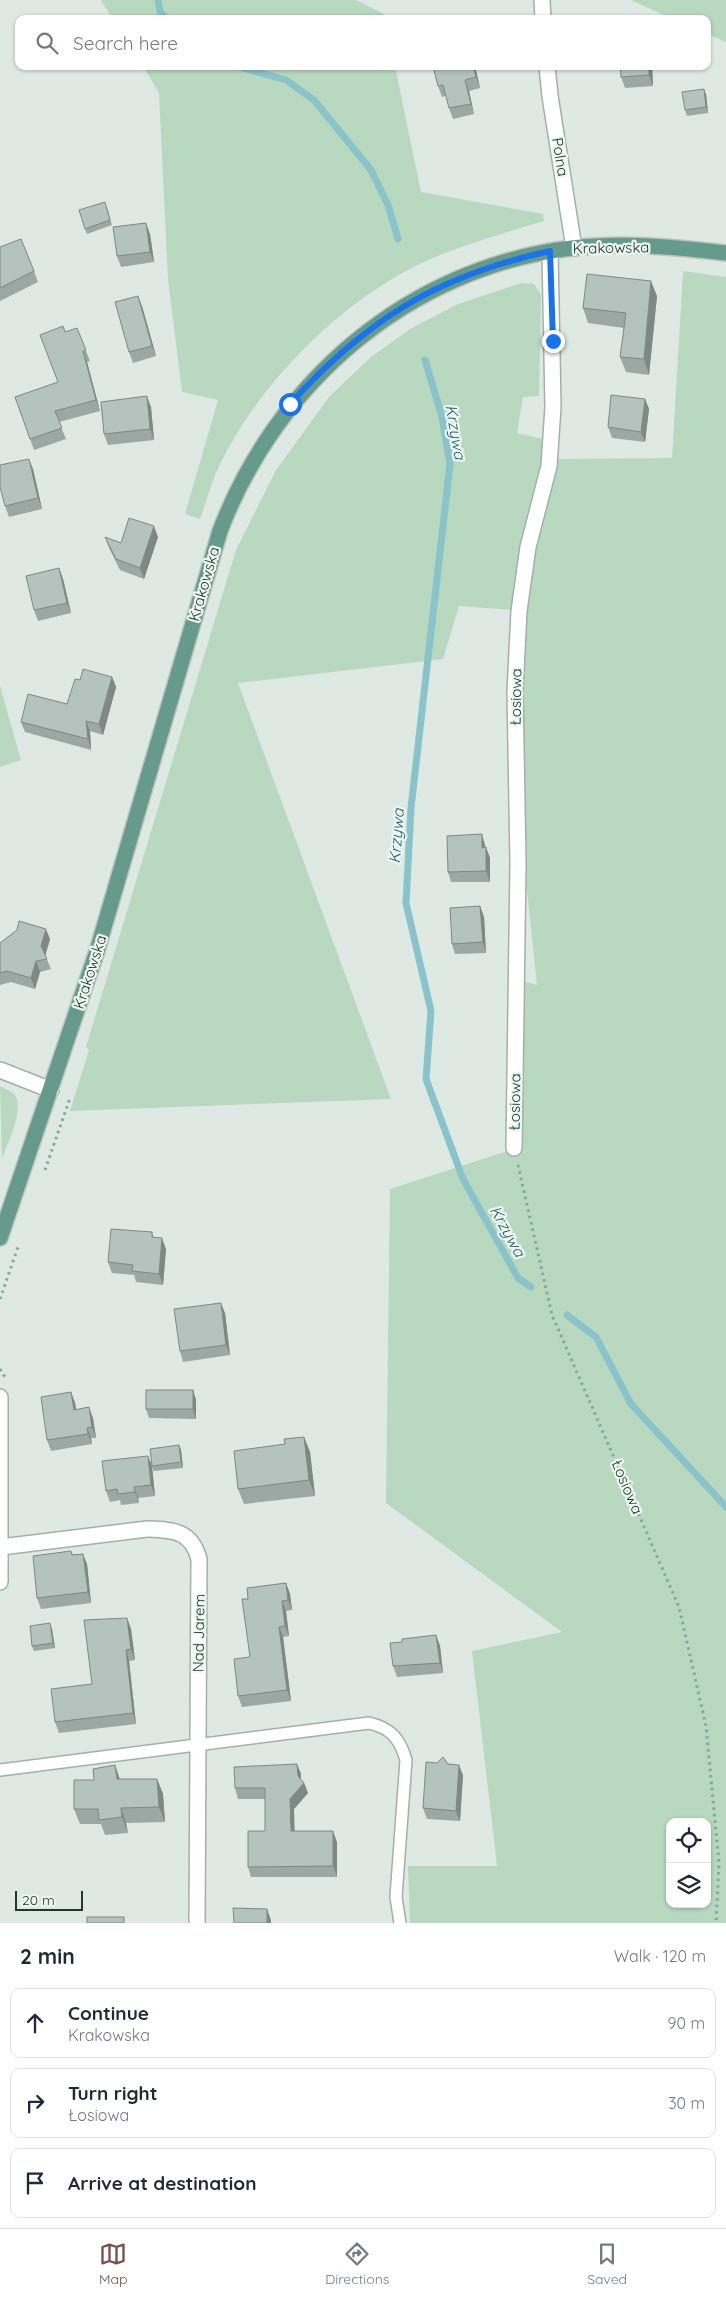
<!DOCTYPE html>
<html lang="en">
<head>
<meta charset="utf-8">
<style>
	:root { --surface:#fff; --page:#f2f2f3; --text:#1f2937; --muted:#747a83; --line:#e0e1e3; --accent:#794e49 }
	body { margin:0; font-family:Quicksand,sans-serif; background:var(--page); color:var(--text) }
	.controls { position:absolute; right:15px; bottom:15px; display:grid; overflow:hidden; border-radius:10px; box-shadow:0 1px 4px #0004 }
	.controls button { width:45px; height:45px; display:grid; place-items:center; padding:0; border:0; border-bottom:1px solid var(--line); background:var(--surface); color:var(--text); font:25px sans-serif }
	.scale { position:absolute; left:15px; bottom:12px; width:68px; box-sizing:border-box; padding-left:5px; border:2px solid #213730; border-top:0; font-size:14px; line-height:18px; white-space:nowrap; color:#213730; -webkit-text-stroke:4px #eef6f2; paint-order:stroke }
	.stop { position:absolute; width:15px; height:15px; margin:-11px; border:4px solid #1a73e8; border-radius:50%; background:#fff }
	.stop.end { background:#1a73e8; border-color:#fff; box-shadow:0 1px 5px #0008 }
	.list { margin:0; padding:0; list-style:none }
	h2 { display:flex; justify-content:space-between; align-items:center; height:65px; margin:0; padding:0 20px; font-size:21px }
	h2 small { font-size:16px; font-weight:400; color:var(--muted) }
	.list li { display:grid; grid-template-columns:32px 1fr auto; gap:15px; align-items:center; box-sizing:border-box; height:70px; margin:0 10px 10px; padding:0 10px; border:1px solid var(--line); border-radius:10px }
	.list b { display:block; font-size:19px; white-space:nowrap }
	.list p { margin:0; font-size:16px; white-space:nowrap; color:var(--muted) }
	.list em { font-size:16px; font-style:normal; color:var(--muted) }
	.icon { flex:none; width:28px; height:28px; fill:none; stroke:currentColor; stroke-width:2; stroke-linecap:round; stroke-linejoin:round }
	.map { position:relative; flex:none; width:726px; height:1923px; overflow:hidden }
	.search { position:absolute; background:var(--surface); box-shadow:0 1px 4px #0004; left:15px; right:15px; top:15px; height:55px; display:flex; align-items:center; gap:12px; box-sizing:border-box; padding:0 18px; border-radius:10px; color:var(--muted); font-size:19px }
	.sheet { height:305px; background:var(--surface) }
	nav { display:flex; justify-content:space-around; align-items:center; box-sizing:border-box; height:70px; border-top:1px solid var(--line); background:var(--surface); font-size:14px; color:var(--muted) }
	nav a { display:grid; justify-items:center; gap:2px }
	nav .on { color:var(--accent) }
	.map>svg:first-child { display:block }
	.green { fill:#b9d8c0; fill-rule:evenodd }
	.lines { fill:none; stroke-linecap:round; stroke-linejoin:round }
	.stream { stroke:#8ac3ca; stroke-width:7 }
	.service-casing { stroke:#a2b0aa; stroke-width:14 }
	.minor-casing { stroke:#a2b0aa; stroke-width:18 }
	.tertiary-casing { stroke:#a2b0aa; stroke-width:18 }
	.primary-casing { stroke:#bcc3c1; stroke-width:18 }
	.path { stroke:#81aa9c; stroke-width:3; stroke-dasharray:2.5 4; stroke-linecap:butt }
	.service { stroke:#fff; stroke-width:11 }
	.minor { stroke:#fff; stroke-width:15 }
	.tertiary { stroke:#fff; stroke-width:15 }
	.primary { stroke:#669b8b; stroke-width:15 }
	.wall { fill:#9ba8a3 }
	.shaded-wall { fill:#7e8884 }
	.building { fill:#b4c3bd; stroke:#7e8884 }
	.route { stroke:#1a73e8; stroke-width:6 }
	.labels { text-anchor:middle; stroke-width:4.5; stroke-linejoin:round; paint-order:stroke }
	.street-label { font-size:15px; fill:#213730; stroke:#eef6f2 }
	.water-label { font-size:16px; font-style:italic; fill:#21636d; stroke:#eef6f2 }
</style>
</head>
<body>
<div class="map">
<svg width="726" height="1923" viewBox="0 0 726 1923">
	<rect width="100%" height="100%" fill="#dfe9e4"/>
	<g class="green">
		<path d="M101,0H356L384,14L385,19H113Z"/>
		<path d="M631,0H726V42L707,34V19H673Z"/>
		<path d="M143,66H395L421,192L543,214L544,221C504,233 464,244 426,261C343,299 261,381 221,462C212,480 207,500 200,519L185,514L218,400L182,392L168,280L159,93Z"/>
		<path d="M683,271L726,277V1923H410L408,1866H497L472,1651L562,1632L386,1503L390,1189L520,1147L523,981L537,985L524,862L520,690L533,547L555,459L672,458ZM670,1822H707V1904H670Z"/>
		<path d="M521,283L534,284L541,295L539,396L523,397L517,433L543,439V465L513,610L459,606L443,659L238,683L391,1099L70,1111L89,1050L86,1047L236,550L276,470L329,397L371,357L410,329L458,304Z"/>
		<path d="M0,686L21,760L0,767Z"/>
		<path d="M0,1086C4,1088 10,1091 14,1094C26,1108 7,1143 2,1159Z"/>
	</g>
	<g class="lines">
		<g class="stream">
			<path d="M158,0L160,12L167,19"/>
			<path d="M236,66L286,80L314,100L371,170L388,205L398,239"/>
			<path d="M425,360L442,417L450,464L411,808L406,903L431,1011L426,1079L463,1179L518,1278L531,1287"/>
			<path d="M567,1315L596,1337L631,1404L726,1507"/>
		</g>
		<g class="service-casing">
			<path id="service" d="M0,1770L369,1723C391,1728 400,1739 406,1760L396,1897L400,1923"/>
		</g>
		<g class="minor-casing">
			<g id="minor">
				<path d="M0,1070L51,1090"/>
				<path d="M514,1148L518,863L515,691L519,611L528,547L549,466L553,407L550,251"/>
				<path d="M0,1397V1582"/>
				<path d="M1,1547L147,1529C173,1530 191,1530 199,1559L197,1923"/>
			</g>
		</g>
		<g class="tertiary-casing">
			<g id="tertiary">
				<path d="M542,0L543,19"/>
				<path d="M547,66L550,96L574,248"/>
			</g>
		</g>
		<g class="primary-casing">
			<path id="primary" d="M0,1238L97,951L220,531C277,381 410,267 572,248C623,242 675,247 726,253"/>
		</g>
		<g class="path">
			<path d="M518,1165L552,1315L679,1607L706,1726L719,1863L716,1923"/>
			<path d="M45,1170L70,1098"/>
			<path d="M0,1299L18,1247"/>
			<path d="M0,1369L6,1379"/>
		</g>
		<use href="#service" class="service"/>
		<use href="#minor" class="minor"/>
		<use href="#tertiary" class="tertiary"/>
		<use href="#primary" class="primary"/>
	</g>
	<g class="wall">
		<path d="M433,66H475L480,88L469,91L474,114L453,119L449,108L446,96L442,97L438,86Z"/>
		<path d="M652,66L653,86L625,88L621,77Z"/>
		<path d="M706,94L708,113L687,116L685,110Z"/>
		<path d="M107,207L112,225L87,234L85,229Z"/>
		<path d="M150,234L154,262L121,267L117,256Z"/>
		<path d="M0,247L34,271L38,282L0,301Z"/>
		<path d="M657,296L649,375L626,372L620,357L624,328L588,323L583,308Z"/>
		<path d="M142,306L156,356L133,363L129,352Z"/>
		<path d="M77,328L90,361L87,362L100,411L59,422L66,439L34,450L15,397L58,383L65,332Z"/>
		<path d="M645,399L649,409L645,442L612,438L608,427Z"/>
		<path d="M151,407L154,440L108,445L104,434Z"/>
		<path d="M33,469L42,509L9,517L5,506Z"/>
		<path d="M105,537L121,543L158,537L144,579L120,570L109,548Z"/>
		<path d="M59,568L63,579L71,613L38,621L34,610Z"/>
		<path d="M112,677L116,687L103,735L90,731L91,750L25,732L21,722L67,704L80,680Z"/>
		<path d="M485,845V847L490,858V882H451L448,872Z"/>
		<path d="M480,906L484,917L486,953L455,954L452,944Z"/>
		<path d="M50,939L45,955L51,969L40,972L35,989L11,982L0,985V943Z"/>
		<path d="M152,1232L154,1238L166,1249L163,1285L136,1282L134,1275L112,1273L108,1262Z"/>
		<path d="M225,1313L230,1355L183,1362L180,1351Z"/>
		<path d="M193,1390L196,1400V1419L149,1418L146,1409Z"/>
		<path d="M71,1392L75,1403L76,1409L93,1418L96,1438H91L92,1444L51,1451L47,1440Z"/>
		<path d="M304,1437L310,1452L315,1496L244,1504L238,1489L285,1444Z"/>
		<path d="M179,1445L181,1450L183,1468L154,1471L152,1466Z"/>
		<path d="M148,1456L152,1466L155,1496L138,1498L139,1503L121,1505L120,1500L110,1502L106,1491Z"/>
		<path d="M71,1551L73,1555L87,1564L91,1603L41,1609L37,1598Z"/>
		<path d="M286,1583L290,1594L292,1610L286,1611L289,1636L283,1637L291,1701L242,1707L238,1696L250,1657L248,1599Z"/>
		<path d="M127,1618L131,1629L135,1660L129,1661L136,1724L59,1733L55,1722L92,1684Z"/>
		<path d="M52,1629L55,1648L34,1651L32,1646Z"/>
		<path d="M436,1635L440,1646L443,1673L397,1677L393,1666L402,1642Z"/>
		<path d="M297,1764L301,1774V1780L304,1783L308,1793L294,1809V1831L337,1842V1877H251L248,1867L265,1831V1799H238L235,1788Z"/>
		<path d="M448,1764L463,1775L460,1821L427,1819L423,1808Z"/>
		<path d="M115,1765L120,1779H157L163,1794L165,1822L126,1823L128,1833L105,1835L101,1824H80L74,1809L94,1780Z"/>
	</g>
	<g class="shaded-wall">
		<path d="M473,66H475L480,88L476,77Z"/>
		<path d="M649,66H652L653,86L649,75Z"/>
		<path d="M465,80L469,91L474,114L471,104Z"/>
		<path d="M704,89L706,94L708,113L706,107Z"/>
		<path d="M146,223L150,234L154,262L150,252Z"/>
		<path d="M651,281L657,296L649,375L644,359Z"/>
		<path d="M138,296L142,306L156,356L152,346Z"/>
		<path d="M83,351L87,362L100,411L96,400Z"/>
		<path d="M147,396L151,407L154,440L150,429Z"/>
		<path d="M645,399L649,409L645,442L641,432Z"/>
		<path d="M29,459L33,469L42,509L38,498Z"/>
		<path d="M154,526L158,537L144,579L140,568Z"/>
		<path d="M59,568L63,579L71,613L67,603Z"/>
		<path d="M112,677L116,687L103,735L99,724Z"/>
		<path d="M86,721L90,731L91,750L88,739Z"/>
		<path d="M482,834L485,845L486,859L482,848Z"/>
		<path d="M486,847L490,858V882L486,871Z"/>
		<path d="M480,906L484,917L486,953L483,942Z"/>
		<path d="M46,929L50,939L45,957L41,946Z"/>
		<path d="M36,961L40,972L35,989L31,978Z"/>
		<path d="M162,1238L166,1249L163,1285L159,1274Z"/>
		<path d="M221,1303L225,1313L230,1355L226,1345Z"/>
		<path d="M193,1390L196,1400V1419L193,1409Z"/>
		<path d="M71,1392L75,1403L78,1420L74,1410Z"/>
		<path d="M89,1407L93,1418L96,1438L92,1427Z"/>
		<path d="M87,1428L91,1438L92,1444L88,1434Z"/>
		<path d="M304,1437L310,1452L315,1496L309,1480Z"/>
		<path d="M179,1445L181,1450L183,1468L181,1462Z"/>
		<path d="M148,1456L152,1466L155,1496L151,1485Z"/>
		<path d="M134,1487L138,1498L139,1503L135,1492Z"/>
		<path d="M83,1554L87,1564L91,1603L88,1592Z"/>
		<path d="M286,1583L290,1594L292,1610L288,1600Z"/>
		<path d="M282,1601L286,1611L289,1636L285,1626Z"/>
		<path d="M127,1618L131,1629L135,1660L131,1649Z"/>
		<path d="M50,1623L52,1629L55,1648L53,1643Z"/>
		<path d="M279,1627L283,1637L291,1701L287,1690Z"/>
		<path d="M436,1635L440,1646L443,1673L440,1663Z"/>
		<path d="M126,1650L129,1661L136,1724L133,1713Z"/>
		<path d="M297,1764L301,1774V1786L304,1783L308,1793L294,1809L295,1842L291,1831L290,1799L298,1776Z"/>
		<path d="M115,1765L120,1781L117,1779Z"/>
		<path d="M459,1765L463,1775L460,1821L456,1811Z"/>
		<path d="M157,1779L163,1794L165,1822L159,1807Z"/>
		<path d="M121,1808L126,1823L128,1833L122,1817Z"/>
		<path d="M333,1831L337,1842V1877L333,1866Z"/>
		<path d="M267,1909L271,1920V1923H267Z"/>
	</g>
	<g class="building">
		<path d="M433,66H473L476,77L465,80L471,104L449,108L443,85L438,86Z"/>
		<path d="M620,66H649V75L621,77Z"/>
		<path d="M704,89L706,107L685,110L682,92Z"/>
		<path d="M105,202L110,220L85,229L79,210Z"/>
		<path d="M146,223L150,252L117,256L113,227Z"/>
		<path d="M21,239L34,271L0,288V247Z"/>
		<path d="M587,274L651,281L644,359L620,357L626,313L583,308Z"/>
		<path d="M138,296L152,346L129,352L115,302Z"/>
		<path d="M63,326L65,332L77,328L86,350L83,351L96,400L55,411L62,428L30,439L15,397L58,382L40,335Z"/>
		<path d="M611,395L645,399L641,432L608,427Z"/>
		<path d="M147,396L150,429L104,434L101,402Z"/>
		<path d="M29,459L38,498L5,506L0,487V465Z"/>
		<path d="M129,518L154,526L140,568L116,559L105,537L121,543Z"/>
		<path d="M59,568L67,603L34,610L26,576Z"/>
		<path d="M83,669L112,677L99,724L86,721L88,739L21,722L28,694L67,704L75,679L80,680Z"/>
		<path d="M482,834V848L486,847V871L448,872L447,836Z"/>
		<path d="M480,906L483,942L452,944L450,908Z"/>
		<path d="M19,921L46,929L41,946L47,959L36,961L31,978L7,971L0,973V943L17,930Z"/>
		<path d="M111,1229L152,1232V1237L162,1238L159,1274L132,1271L133,1265L108,1262Z"/>
		<path d="M221,1303L226,1345L180,1351L174,1309Z"/>
		<rect x="146" y="1390" width="47" height="19"/>
		<path d="M71,1392L74,1410L89,1407L92,1427L87,1428L88,1434L47,1440L41,1397Z"/>
		<path d="M304,1437L309,1480L238,1489L234,1451L285,1444L284,1439Z"/>
		<path d="M179,1445L181,1462L152,1466L150,1449Z"/>
		<path d="M148,1456L151,1485L134,1487L135,1492L118,1494L117,1489L106,1491L102,1461Z"/>
		<path d="M71,1551L72,1555L83,1554L88,1592L37,1598L33,1556Z"/>
		<path d="M286,1583L288,1600L282,1601L285,1626L279,1627L287,1690L238,1696L234,1659L250,1657L242,1599H248L247,1588Z"/>
		<path d="M127,1618L131,1649L126,1650L133,1713L55,1722L51,1689L92,1684L84,1620Z"/>
		<path d="M50,1623L53,1643L32,1646L30,1626Z"/>
		<path d="M436,1635L440,1663L393,1666L390,1643L402,1642V1639Z"/>
		<path d="M443,1757L448,1764L459,1765L456,1811L423,1808L426,1762L437,1763Z"/>
		<path d="M297,1764L298,1776L304,1783L290,1799L291,1831H333V1866L248,1867V1831H265V1788H235L234,1767Z"/>
		<path d="M115,1765L117,1779H157L159,1807L121,1808L122,1817L99,1820L98,1809H74V1780H94L93,1769Z"/>
		<path d="M233,1908L267,1909V1923H234Z"/>
		<rect x="87" y="1917" width="37" height="6"/>
	</g>
	<g class="lines">
		<path class="route" d="M290,404C367,319 437,276 550,251L553,341"/>
	</g>
	<g class="labels">
		<g class="street-label">
			<text transform="translate(560 157) rotate(81)" y="5">Polna</text>
			<text transform="translate(611 248) rotate(-1)" y="5">Krakowska</text>
			<text transform="translate(204 584) rotate(-74)" y="5">Krakowska</text>
			<text transform="translate(516 697) rotate(-89)" y="5">Łosiowa</text>
			<text transform="translate(90 972) rotate(-72)" y="5">Krakowska</text>
			<text transform="translate(515 1102) rotate(-89)" y="5">Łosiowa</text>
			<text transform="translate(627 1487) rotate(67)" y="5">Łosiowa</text>
			<text transform="translate(199 1633) rotate(-89)" y="5">Nad Jarem</text>
		</g>
		<g class="water-label">
			<text transform="translate(456 432) rotate(80)" y="6">Krzywa</text>
			<text transform="translate(396 836) rotate(-86)" y="6">Krzywa</text>
			<text transform="translate(508 1231) rotate(61)" y="6">Krzywa</text>
		</g>
	</g>
</svg>
<div class="controls">
<button><svg class="icon" aria-label="locate" viewBox="0 0 24 24"><circle cx="12" cy="12" r="6"/><path d="M12 2v4M12 18v4M2 12h4M18 12h4"/></svg></button>
<button><svg class="icon" aria-label="layers" viewBox="0 0 24 24"><path d="M12 4l9 5-9 5-9-5zM3 14l9 5 9-5"/></svg></button>
</div>
<div class="scale">20 m</div>
<div class="stop" style="left:290px;top:404px"></div>
<div class="stop end" style="left:553px;top:341px"></div>
<div class="search"><svg class="icon" aria-label="search" viewBox="0 0 24 24"><circle cx="10" cy="10" r="6"/><path d="M15 15l6 6"/></svg>Search here</div>
</div>
<section class="sheet">
<h2>2 min<small>Walk · 120 m</small></h2>
<ul class="list">
<li><svg class="icon" aria-label="ahead" viewBox="0 0 24 24"><path d="M12 20V5M6 11l6-6 6 6"/></svg><div><b>Continue</b><p>Krakowska</p></div><em>90 m</em></li>
<li><svg class="icon" aria-label="right" viewBox="0 0 24 24"><path d="M7 20v-9h11M14 6l5 5-5 5"/></svg><div><b>Turn right</b><p>Łosiowa</p></div><em>30 m</em></li>
<li><svg class="icon" aria-label="arrive" viewBox="0 0 24 24"><path d="M6 21V4h12l-3 4 3 4H6"/></svg><div><b>Arrive at destination</b></div></li>
</ul>
</section>
<nav>
<a class="on"><svg class="icon" aria-label="map" viewBox="0 0 24 24"><path d="M3 6l6-2 6 2 6-2v14l-6 2-6-2-6 2zM9 4v14M15 6v14"/></svg>Map</a>
<a><svg class="icon" aria-label="directions" viewBox="0 0 24 24"><path d="M12 3l9 9-9 9-9-9zM9 14v-3h6M13 9l2 2-2 2"/></svg>Directions</a>
<a><svg class="icon" aria-label="saved" viewBox="0 0 24 24"><path d="M7 4h10v16l-5-4-5 4z"/></svg>Saved</a>
</nav>
</body>
</html>
